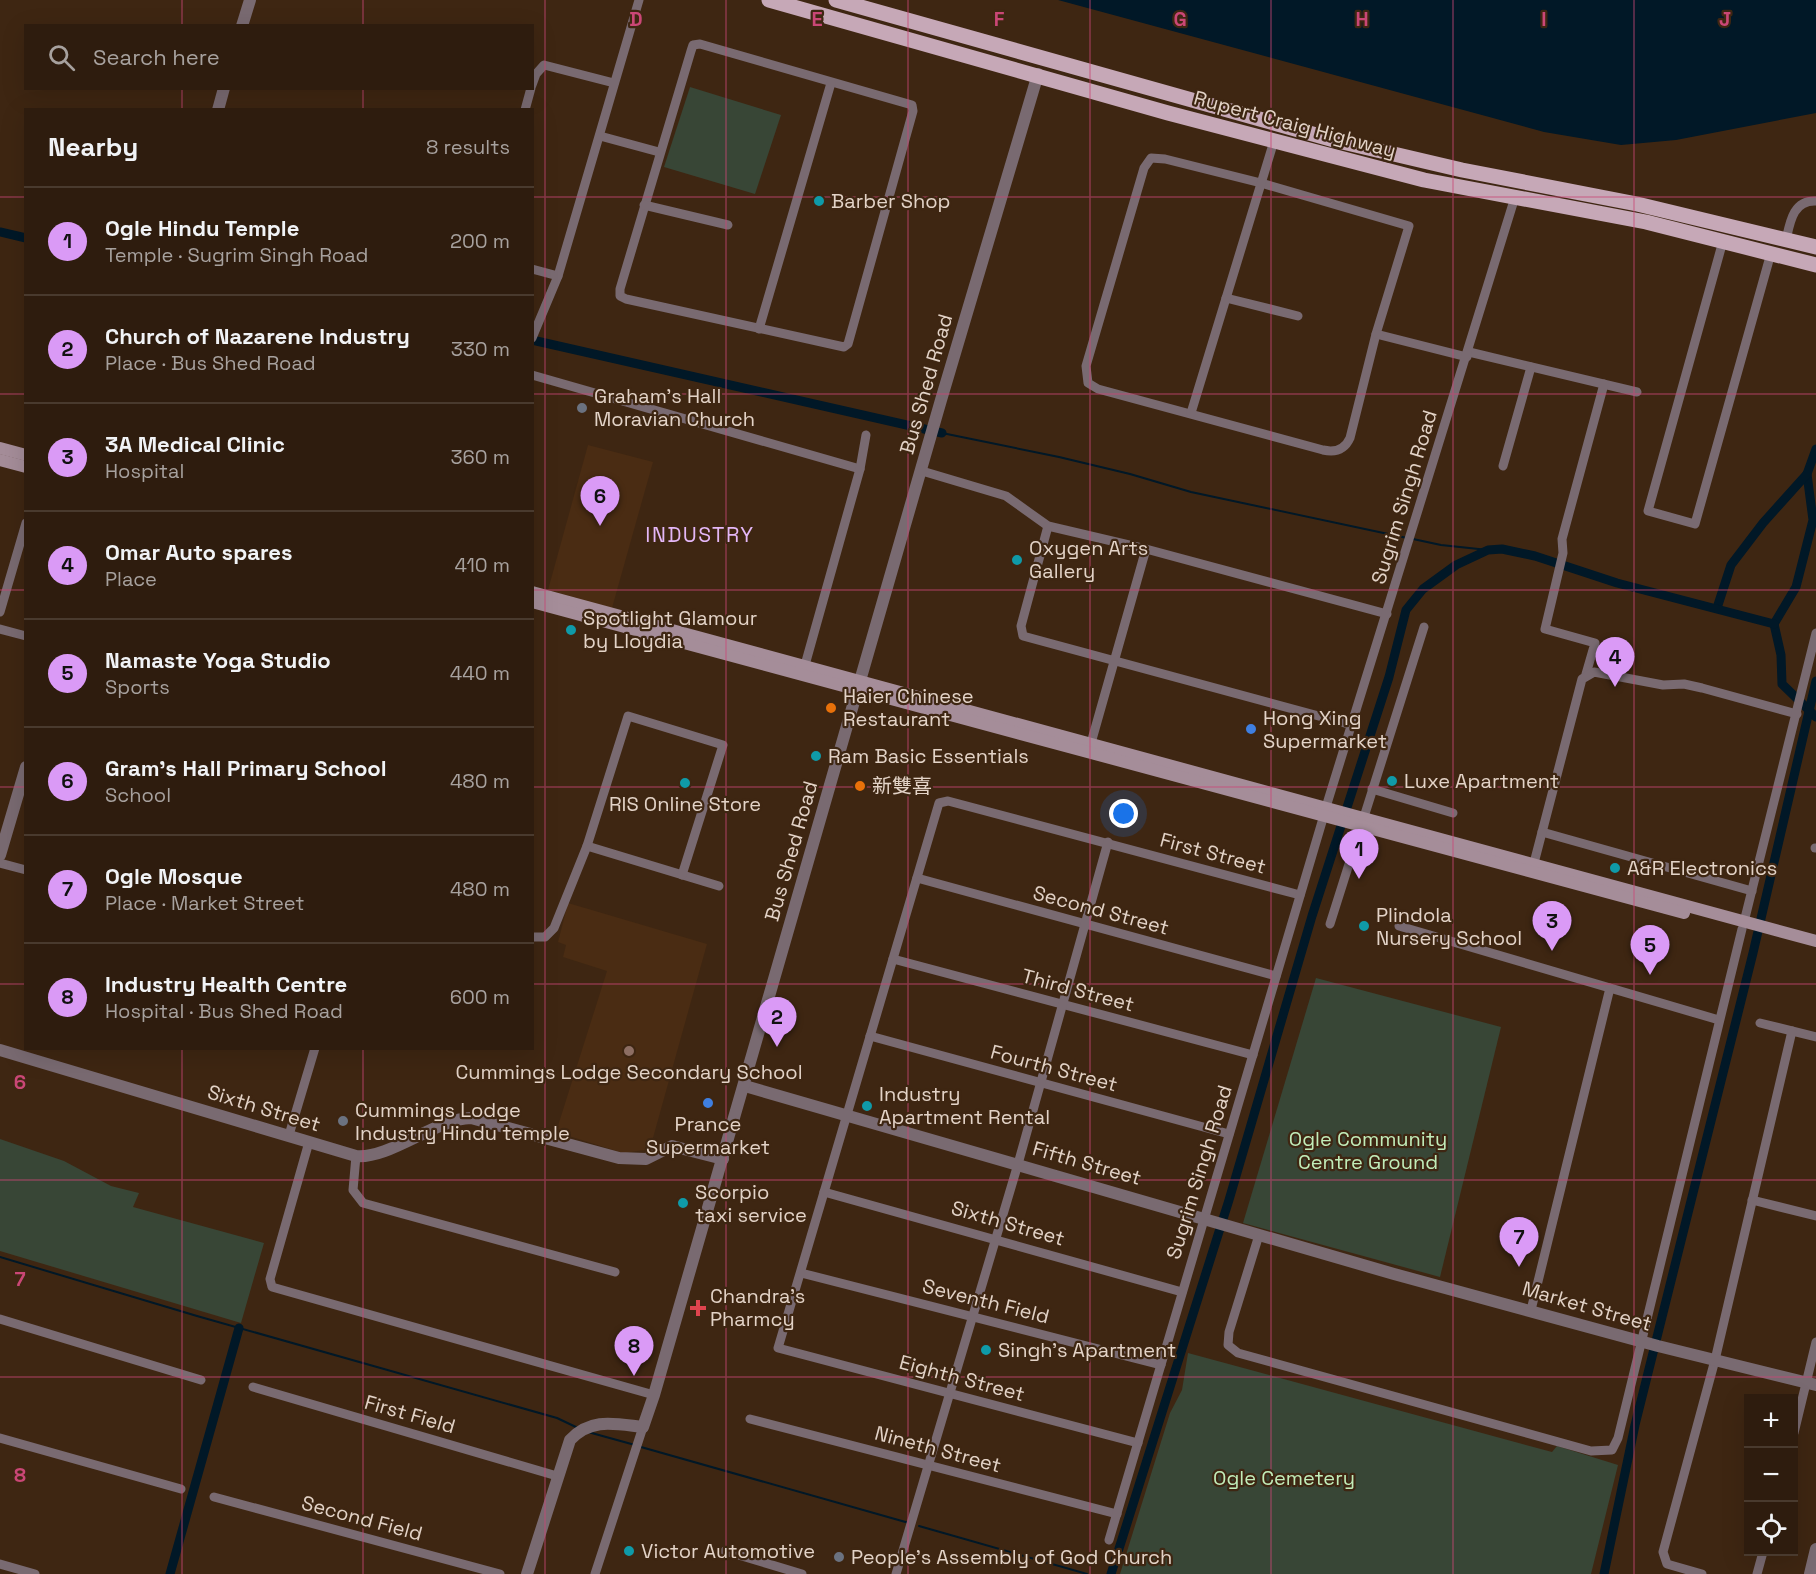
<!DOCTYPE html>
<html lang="en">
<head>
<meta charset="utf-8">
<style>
	:root { --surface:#2e1c0e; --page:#362517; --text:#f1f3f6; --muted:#a7a19e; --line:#493a2e; --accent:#da9af6 }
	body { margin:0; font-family:"Space Grotesk","Noto Sans SC",sans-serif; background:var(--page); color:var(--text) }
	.controls { position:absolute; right:18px; bottom:18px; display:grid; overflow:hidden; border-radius:0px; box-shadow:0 6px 24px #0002 }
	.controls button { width:54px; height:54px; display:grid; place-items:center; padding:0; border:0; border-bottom:2px solid var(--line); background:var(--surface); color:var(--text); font:30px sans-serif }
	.you { position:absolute; left:1124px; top:814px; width:21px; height:21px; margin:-15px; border:4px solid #fff; border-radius:50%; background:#1a73e8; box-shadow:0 0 0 9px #1a73e833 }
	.badge { display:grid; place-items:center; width:39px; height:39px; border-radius:50%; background:var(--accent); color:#111; font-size:20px; font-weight:700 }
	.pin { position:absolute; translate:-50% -50px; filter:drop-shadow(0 2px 3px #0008) }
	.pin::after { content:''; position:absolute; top:32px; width:21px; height:18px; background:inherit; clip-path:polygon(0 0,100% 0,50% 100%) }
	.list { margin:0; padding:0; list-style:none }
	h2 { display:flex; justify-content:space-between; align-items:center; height:78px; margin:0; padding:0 24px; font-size:26px }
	h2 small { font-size:20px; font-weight:400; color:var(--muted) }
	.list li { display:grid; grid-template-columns:39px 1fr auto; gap:18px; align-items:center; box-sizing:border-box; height:108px; padding:0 24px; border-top:2px solid var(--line) }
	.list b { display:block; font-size:22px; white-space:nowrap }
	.list p { margin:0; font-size:20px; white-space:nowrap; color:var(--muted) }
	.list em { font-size:20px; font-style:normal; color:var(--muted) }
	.icon { flex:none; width:33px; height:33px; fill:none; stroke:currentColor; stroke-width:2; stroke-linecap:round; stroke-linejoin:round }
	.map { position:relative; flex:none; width:1816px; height:1574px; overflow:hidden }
	.search { position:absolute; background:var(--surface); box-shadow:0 6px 24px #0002; left:24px; top:24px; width:510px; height:66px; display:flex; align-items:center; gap:15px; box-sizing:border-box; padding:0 21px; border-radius:0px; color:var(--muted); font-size:22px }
	.panel { position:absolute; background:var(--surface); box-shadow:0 6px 24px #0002; left:24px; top:108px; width:510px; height:942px; border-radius:0px }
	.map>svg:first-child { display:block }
	.built { fill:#4a2c13 }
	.green { fill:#384636 }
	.water { fill:#011827 }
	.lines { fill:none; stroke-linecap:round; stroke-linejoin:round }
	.stream { stroke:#011827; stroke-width:2 }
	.canal { stroke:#011827; stroke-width:9 }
	.minor { stroke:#796a71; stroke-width:9 }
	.tertiary { stroke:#796a71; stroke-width:12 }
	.secondary { stroke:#a58d99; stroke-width:12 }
	.primary { stroke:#c6a8b7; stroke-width:15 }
	.grid { fill:none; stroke:#ca4776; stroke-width:1.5; stroke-opacity:0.55 }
	.culture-dot { fill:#0f9aa8; stroke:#3e2612; stroke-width:2 }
	.worship-dot { fill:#6b7280; stroke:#3e2612; stroke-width:2 }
	.food-dot { fill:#e8710a; stroke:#3e2612; stroke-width:2 }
	.shop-dot { fill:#3f7fe0; stroke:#3e2612; stroke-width:2 }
	.education-dot { fill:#8d6e63; stroke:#3e2612; stroke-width:2 }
	.health-dot { fill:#e0444e; stroke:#3e2612; stroke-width:2 }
	.labels { text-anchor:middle; stroke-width:4.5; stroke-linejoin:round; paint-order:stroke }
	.street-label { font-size:20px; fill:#e3d3c7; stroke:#3e2612 }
	.poi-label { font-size:20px; fill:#e3d3c7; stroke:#3e2612; text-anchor:start }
	.park-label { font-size:20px; fill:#c1edba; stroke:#3e2612 }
	.neighbourhood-label { font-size:21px; letter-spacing:1.5px; fill:#e4b7f7; stroke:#3e2612 }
	.grid-label { font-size:20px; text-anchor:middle; font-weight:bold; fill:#ca4776; stroke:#3e2612; stroke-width:4.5; stroke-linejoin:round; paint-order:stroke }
</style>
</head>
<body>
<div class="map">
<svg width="1816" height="1574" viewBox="0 0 1816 1574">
	<rect width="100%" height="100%" fill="#3e2612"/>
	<g class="built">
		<path d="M588,445L653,462L612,608L548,590Z"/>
		<path d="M568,903L707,944L651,1145L645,1150L623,1153L556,1132L607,971L563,957L566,945L558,942Z"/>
	</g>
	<g class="green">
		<path d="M690,87L781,115L755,194L664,167Z"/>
		<path d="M1316,978L1501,1027L1440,1277L1243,1223Z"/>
		<path d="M0,1139L64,1161L111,1186L139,1193L133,1207L264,1243L241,1323L0,1251Z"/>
		<path d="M1188,1353L1552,1452L1557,1446L1618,1465L1591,1574H1120L1170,1413L1182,1390Z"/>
	</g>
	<path class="water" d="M1058,0H1816V113L1676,140L1621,145L1544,132Z"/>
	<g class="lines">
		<g class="stream">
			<path d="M942,433L1059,457L1130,474L1191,492L1407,538"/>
			<path d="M1413,539L1441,545L1488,550"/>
			<path d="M0,1257L197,1316L557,1418L578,1428"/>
			<path d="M588,1432L635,1445"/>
			<path d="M641,1447L909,1523"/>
			<path d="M919,1526L1087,1574"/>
		</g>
		<g class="canal">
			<path d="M0,232L26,238"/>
			<path d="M532,340L942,433"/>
			<path d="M1807,474L1813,520L1796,587L1774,624L1781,655L1782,684L1816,717"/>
			<path d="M1717,608L1731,565L1763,523L1807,474L1816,449"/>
			<path d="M170,1574L239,1328"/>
			<path d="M1111,1574L1229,1200L1312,916L1389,677L1406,610L1423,589L1456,565L1488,550L1502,549L1535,556L1617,583L1774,624"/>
			<path d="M1604,1574L1635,1425L1753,953L1816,681"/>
		</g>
		<g class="minor">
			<path d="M700,44L912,105L913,111L848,344L844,347L626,299L620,296V289L691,51L693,45Z"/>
			<path d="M532,85L536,74L544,65L614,83"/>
			<path d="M525,110L531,88"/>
			<path d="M600,136L659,152"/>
			<path d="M1151,158L1165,159L1261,183L1409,226L1376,334L1350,438C1345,449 1336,453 1323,450L1098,389L1088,383L1086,366L1144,168Z"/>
			<path d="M644,205L728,225"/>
			<path d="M1786,240C1790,222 1793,200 1816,201"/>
			<path d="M1723,241L1648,511L1695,524L1771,253"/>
			<path d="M532,269L558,276"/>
			<path d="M1226,298L1298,316"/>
			<path d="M759,329L831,83"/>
			<path d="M1376,334L1467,357"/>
			<path d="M532,338L558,276L639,0"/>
			<path d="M1469,352L1637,392"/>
			<path d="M532,375L860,469"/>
			<path d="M1191,413L1274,141"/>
			<path d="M1503,466L1531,367"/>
			<path d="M922,471L1006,496L1048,526L1146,549L1387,614"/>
			<path d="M1048,526L1021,626L1023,636L1352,725"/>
			<path d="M0,612L26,523"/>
			<path d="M0,629L26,636"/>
			<path d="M805,665L860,469L866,435"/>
			<path d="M1586,674L1595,643L1545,629L1563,553L1562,539L1604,384"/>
			<path d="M1091,743L1146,549"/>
			<path d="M1372,789L1453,813"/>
			<path d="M1326,807L1515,197"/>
			<path d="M1364,817L1424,627"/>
			<path d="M1542,832L1752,891"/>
			<path d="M587,846L719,886"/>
			<path d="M1815,848H1816"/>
			<path d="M0,863L26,870"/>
			<path d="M1534,863L1582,679L1594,672L1663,685L1684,684L1702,688L1797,714"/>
			<path d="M917,878L1276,976"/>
			<path d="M1744,922L1816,633"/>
			<path d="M1330,924L1361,826"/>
			<path d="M1399,926L1719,1020"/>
			<path d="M532,937H545L554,928L587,846L628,716L723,745L682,875"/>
			<path d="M893,959L1253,1055"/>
			<path d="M1760,1023L1816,1037"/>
			<path d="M870,1036L1229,1134"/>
			<path d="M289,1135L315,1048"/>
			<path d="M309,1142L270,1279L272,1287L654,1395"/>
			<path d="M356,1156L353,1190L363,1203L615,1272"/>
			<path d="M824,1192L1182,1292"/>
			<path d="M1752,1200L1816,1216"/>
			<path d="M1259,1235L1229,1332L1228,1345L1238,1353L1591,1451L1612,1450L1618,1438L1742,929"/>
			<path d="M801,1273L1161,1365"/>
			<path d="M1531,1310L1610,988"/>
			<path d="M0,1319L201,1380"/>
			<path d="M253,1387L557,1476"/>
			<path d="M750,1419L1117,1514"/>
			<path d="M1794,1433L1816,1342"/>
			<path d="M0,1438L181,1489"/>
			<path d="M1138,1443L778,1348L939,803L948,801L1300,895"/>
			<path d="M214,1497L500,1574"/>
			<path d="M1109,1540L1324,815"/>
			<path d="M725,1551L802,1574"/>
			<path d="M0,1564L35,1574"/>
			<path d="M595,1574L643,1427"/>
			<path d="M896,1574L1018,1164L1108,842"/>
			<path d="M1702,1574L1667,1564L1663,1552L1715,1360L1792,1031"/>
			<path d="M1757,1574L1763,1552"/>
		</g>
		<g class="tertiary">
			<path d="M242,26L250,0"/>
			<path d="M218,110L224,88"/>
			<path d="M0,855L26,767"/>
			<path d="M0,1050L356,1156C390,1159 435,1119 471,1118L619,1158L646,1159L672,1146L723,1159"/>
			<path d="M745,1086L1394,1274L1658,1346L1816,1385"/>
			<path d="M527,1574L570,1440C591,1417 616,1424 643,1427L654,1395L941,400L1038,74"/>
			<path d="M1810,1574L1816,1549"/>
		</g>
		<g class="secondary">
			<path d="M0,448L26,455"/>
			<path d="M0,460L26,467"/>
			<path d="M532,592L1816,941"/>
			<path d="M532,602L1684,913"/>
		</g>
		<g class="primary">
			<path d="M769,0L1168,113L1424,180L1646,222L1816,265"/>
			<path d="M836,0L1334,140L1462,170L1637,204L1816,247"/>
		</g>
	</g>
	<path class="grid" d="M182,0V26M363,0V26M545,0V1574M726,0V1574M908,0V1574M1090,0V1574M1271,0V1574M1453,0V1574M1634,0V1574M182,88V110M363,88V110M0,197H26M532,197H1816M0,394H26M532,394H1816M0,590H26M532,590H1816M0,787H26M532,787H1816M0,984H26M532,984H1816M182,1048V1574M363,1048V1574M0,1180H1816M0,1377H1816"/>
	<g class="culture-dot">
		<circle cx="819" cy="201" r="6"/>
		<circle cx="1017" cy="560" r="6"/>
		<circle cx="571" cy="630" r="6"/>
		<circle cx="816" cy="756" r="6"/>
		<circle cx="1392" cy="781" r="6"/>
		<circle cx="685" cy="783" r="6"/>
		<circle cx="1615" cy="868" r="6"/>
		<circle cx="1364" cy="926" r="6"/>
		<circle cx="867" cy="1106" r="6"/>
		<circle cx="683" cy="1203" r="6"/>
		<circle cx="986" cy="1350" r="6"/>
		<circle cx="629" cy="1551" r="6"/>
	</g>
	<g class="worship-dot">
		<circle cx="582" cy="408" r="6"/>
		<circle cx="343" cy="1121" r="6"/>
		<circle cx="839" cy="1557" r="6"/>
	</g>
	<g class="food-dot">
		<circle cx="831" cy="708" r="6"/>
		<circle cx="860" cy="786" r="6"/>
	</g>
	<g class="shop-dot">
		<circle cx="1251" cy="729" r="6"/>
		<circle cx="708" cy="1103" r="6"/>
	</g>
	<circle class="education-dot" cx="629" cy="1051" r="6"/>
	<path class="health-dot" d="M695 1299h6v6h6v6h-6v6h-6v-6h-6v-6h6z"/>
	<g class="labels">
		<g class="street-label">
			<text transform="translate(1295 124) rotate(15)" y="7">Rupert Craig Highway</text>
			<text transform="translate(926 384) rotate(-74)" y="7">Bus Shed Road</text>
			<text transform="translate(1404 497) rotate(-73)" y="7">Sugrim Singh Road</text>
			<text transform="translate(791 851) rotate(-74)" y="7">Bus Shed Road</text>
			<text transform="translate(1213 853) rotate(15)" y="7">First Street</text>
			<text transform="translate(1101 910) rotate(15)" y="7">Second Street</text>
			<text transform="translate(1078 990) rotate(15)" y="7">Third Street</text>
			<text transform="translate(1054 1068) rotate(15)" y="7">Fourth Street</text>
			<text transform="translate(264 1108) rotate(17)" y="7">Sixth Street</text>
			<text transform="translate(1087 1163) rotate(16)" y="7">Fifth Street</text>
			<text transform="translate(1199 1172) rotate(-73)" y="7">Sugrim Singh Road</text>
			<text transform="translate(1008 1223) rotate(16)" y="7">Sixth Street</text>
			<text transform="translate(986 1301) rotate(14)" y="7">Seventh Field</text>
			<text transform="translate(1587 1306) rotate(16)" y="7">Market Street</text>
			<text transform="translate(962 1378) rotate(15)" y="7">Eighth Street</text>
			<text transform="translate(410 1414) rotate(16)" y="7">First Field</text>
			<text transform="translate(938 1449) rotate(15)" y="7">Nineth Street</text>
			<text transform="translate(362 1518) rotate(15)" y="7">Second Field</text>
		</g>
		<g class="poi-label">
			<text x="831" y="208">Barber Shop</text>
			<text x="594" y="403">Graham's Hall<tspan x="594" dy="23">Moravian Church</tspan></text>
			<text x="1029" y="555">Oxygen Arts<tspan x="1029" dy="23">Gallery</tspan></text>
			<text x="583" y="625">Spotlight Glamour<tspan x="583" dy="23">by Lloydia</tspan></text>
			<text x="843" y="703">Haier Chinese<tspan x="843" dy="23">Restaurant</tspan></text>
			<text x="1263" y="725">Hong Xing<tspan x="1263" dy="23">Supermarket</tspan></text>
			<text x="828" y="763">Ram Basic Essentials</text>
			<text x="1404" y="788">Luxe Apartment</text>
			<text x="872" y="793">新雙喜</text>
			<text x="685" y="811" text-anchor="middle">RIS Online Store</text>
			<text x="1627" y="875">A&amp;R Electronics</text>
			<text x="1376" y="922">Plindola<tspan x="1376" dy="23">Nursery School</tspan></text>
			<text x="629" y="1079" text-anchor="middle">Cummings Lodge Secondary School</text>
			<text x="879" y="1101">Industry<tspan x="879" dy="23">Apartment Rental</tspan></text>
			<text x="355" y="1117">Cummings Lodge<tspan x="355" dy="23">Industry Hindu temple</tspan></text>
			<text x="708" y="1131" text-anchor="middle">Prance<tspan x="708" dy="23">Supermarket</tspan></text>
			<text x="695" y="1199">Scorpio<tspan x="695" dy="23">taxi service</tspan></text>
			<text x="710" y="1303">Chandra's<tspan x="710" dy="23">Pharmcy</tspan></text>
			<text x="998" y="1357">Singh's Apartment</text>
			<text x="641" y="1558">Victor Automotive</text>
			<text x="851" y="1564">People's Assembly of God Church</text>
		</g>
		<g class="park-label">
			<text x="1368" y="1146">Ogle Community<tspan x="1368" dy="23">Centre Ground</tspan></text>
			<text x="1284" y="1485">Ogle Cemetery</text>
		</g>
		<g class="neighbourhood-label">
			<text x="700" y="542">INDUSTRY</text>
		</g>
	</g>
	<g class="grid-label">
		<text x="636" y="26">D</text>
		<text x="817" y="26">E</text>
		<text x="999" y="26">F</text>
		<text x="1180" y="26">G</text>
		<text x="1362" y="26">H</text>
		<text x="1544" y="26">I</text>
		<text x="1725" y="26">J</text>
		<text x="20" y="1089">6</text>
		<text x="20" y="1286">7</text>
		<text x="20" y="1482">8</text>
	</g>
</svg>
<div class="controls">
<button>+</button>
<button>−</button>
<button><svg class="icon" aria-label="locate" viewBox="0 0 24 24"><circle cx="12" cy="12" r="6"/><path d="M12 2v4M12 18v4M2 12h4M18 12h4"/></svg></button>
</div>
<div class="you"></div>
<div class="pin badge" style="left:1359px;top:879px">1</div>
<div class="pin badge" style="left:777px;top:1047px">2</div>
<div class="pin badge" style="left:1552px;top:951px">3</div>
<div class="pin badge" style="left:1615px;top:687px">4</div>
<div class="pin badge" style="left:1650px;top:975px">5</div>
<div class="pin badge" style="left:600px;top:526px">6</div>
<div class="pin badge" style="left:1519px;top:1267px">7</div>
<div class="pin badge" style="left:634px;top:1376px">8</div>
<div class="search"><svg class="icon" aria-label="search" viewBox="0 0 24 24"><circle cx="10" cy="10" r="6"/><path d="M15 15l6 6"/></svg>Search here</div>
<section class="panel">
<h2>Nearby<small>8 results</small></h2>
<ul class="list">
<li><span class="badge">1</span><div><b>Ogle Hindu Temple</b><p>Temple · Sugrim Singh Road</p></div><em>200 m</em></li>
<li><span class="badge">2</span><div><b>Church of Nazarene Industry</b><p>Place · Bus Shed Road</p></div><em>330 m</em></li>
<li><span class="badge">3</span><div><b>3A Medical Clinic</b><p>Hospital</p></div><em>360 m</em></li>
<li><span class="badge">4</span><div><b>Omar Auto spares</b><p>Place</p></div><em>410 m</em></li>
<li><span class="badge">5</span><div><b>Namaste Yoga Studio</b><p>Sports</p></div><em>440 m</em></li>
<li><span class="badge">6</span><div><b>Gram's Hall Primary School</b><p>School</p></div><em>480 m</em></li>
<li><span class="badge">7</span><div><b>Ogle Mosque</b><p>Place · Market Street</p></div><em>480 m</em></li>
<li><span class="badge">8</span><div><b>Industry Health Centre</b><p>Hospital · Bus Shed Road</p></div><em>600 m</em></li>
</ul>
</section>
</div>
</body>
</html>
